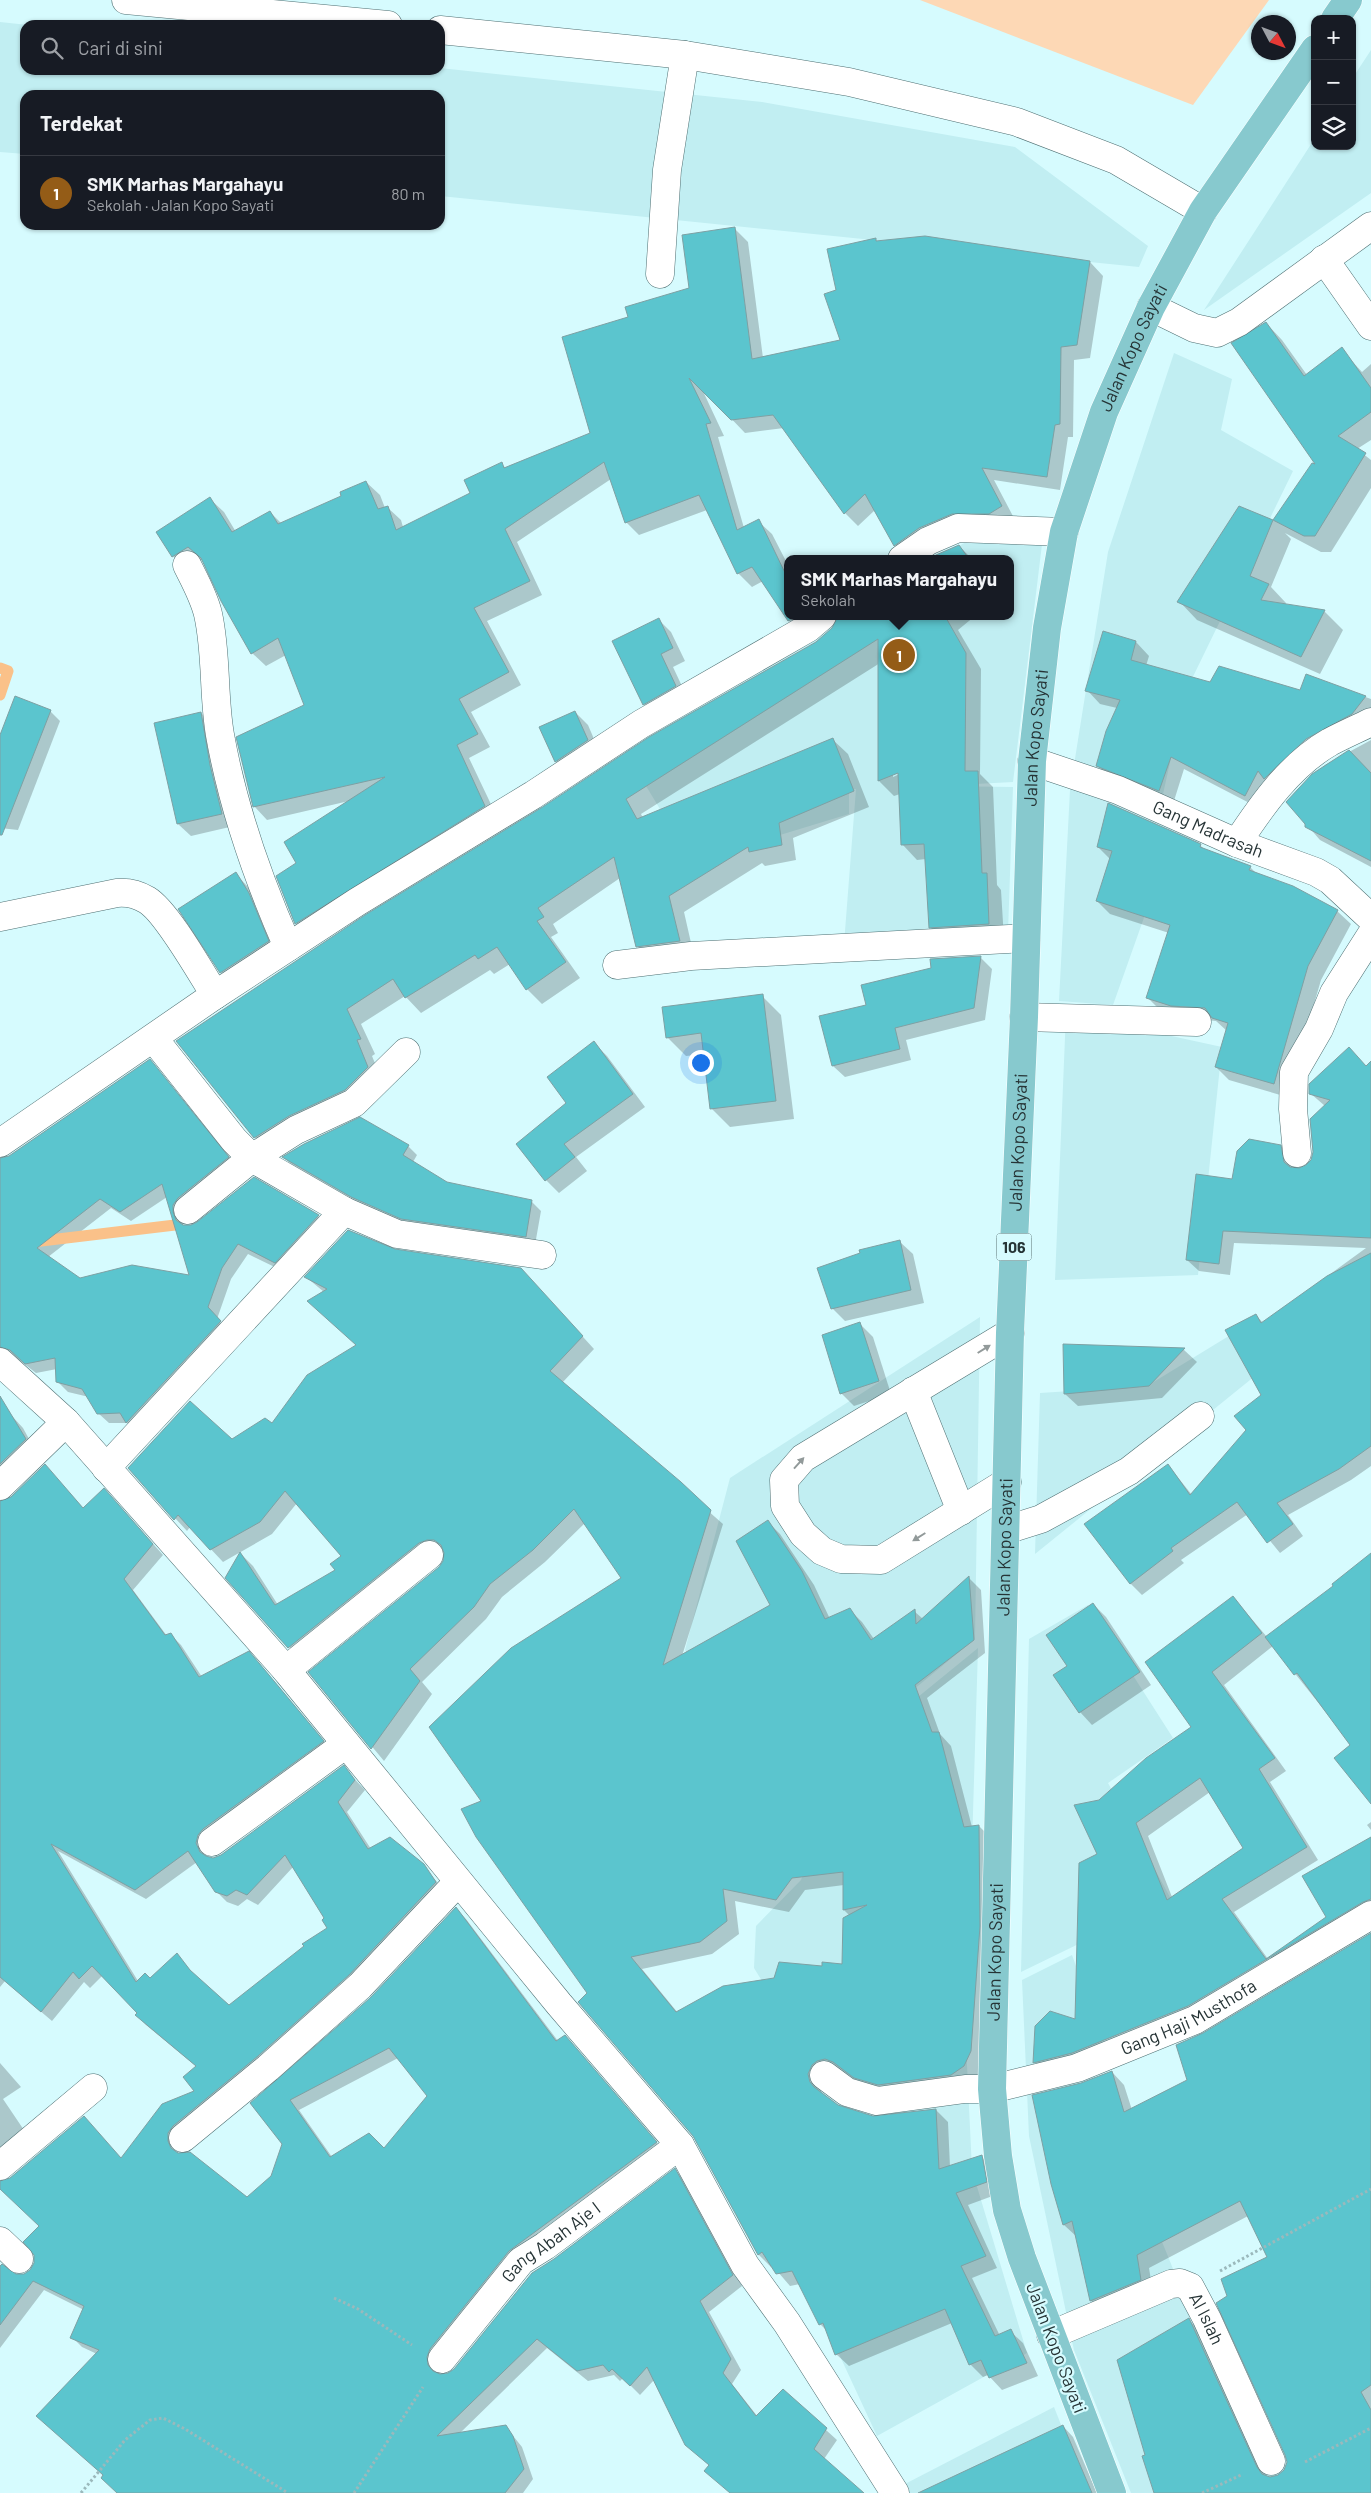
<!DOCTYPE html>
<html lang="id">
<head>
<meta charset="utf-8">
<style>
	:root { --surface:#171b24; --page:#20242c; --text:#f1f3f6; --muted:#9ea1a6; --line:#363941; --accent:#945c17 }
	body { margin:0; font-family:Barlow,sans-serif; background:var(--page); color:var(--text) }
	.controls { position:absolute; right:15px; top:15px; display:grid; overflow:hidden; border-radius:10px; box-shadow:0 1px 4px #0004 }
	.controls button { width:45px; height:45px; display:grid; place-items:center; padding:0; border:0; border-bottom:1px solid var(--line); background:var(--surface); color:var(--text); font:25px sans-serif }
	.compass { position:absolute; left:1251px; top:15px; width:45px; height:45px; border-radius:50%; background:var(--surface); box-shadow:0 1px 4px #0004; rotate:131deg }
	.you { position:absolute; left:700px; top:1062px; width:18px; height:18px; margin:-12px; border:4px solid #fff; border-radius:50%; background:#1a73e8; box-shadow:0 0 0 8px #1a73e833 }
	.badge { display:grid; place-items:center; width:32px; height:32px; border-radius:50%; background:var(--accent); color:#fff; font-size:16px; font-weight:700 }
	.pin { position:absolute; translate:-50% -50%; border:2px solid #fff; box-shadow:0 1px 5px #0006 }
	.popup { position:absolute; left:784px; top:555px; width:230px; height:65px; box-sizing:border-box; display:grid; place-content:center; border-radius:10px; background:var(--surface); filter:drop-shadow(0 1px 4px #0005); font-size:16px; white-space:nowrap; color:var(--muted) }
	.popup b { font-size:19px; color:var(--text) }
	.popup::after { content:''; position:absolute; left:50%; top:100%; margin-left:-10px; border:10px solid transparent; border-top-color:var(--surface) }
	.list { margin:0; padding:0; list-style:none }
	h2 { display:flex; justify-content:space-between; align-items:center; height:65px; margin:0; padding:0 20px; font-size:21px }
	h2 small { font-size:16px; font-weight:400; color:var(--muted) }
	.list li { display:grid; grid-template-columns:32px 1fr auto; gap:15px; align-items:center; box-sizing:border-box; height:75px; padding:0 20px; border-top:1px solid var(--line) }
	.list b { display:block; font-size:19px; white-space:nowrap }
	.list p { margin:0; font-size:16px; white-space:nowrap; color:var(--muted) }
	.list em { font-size:16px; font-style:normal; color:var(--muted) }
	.icon { flex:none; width:28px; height:28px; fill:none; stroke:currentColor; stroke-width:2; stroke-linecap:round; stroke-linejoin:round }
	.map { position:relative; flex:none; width:1371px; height:2493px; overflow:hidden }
	.search { position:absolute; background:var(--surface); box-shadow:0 1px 4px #0004; left:20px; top:20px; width:425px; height:55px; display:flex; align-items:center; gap:12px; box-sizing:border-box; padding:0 18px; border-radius:15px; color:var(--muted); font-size:19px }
	.panel { position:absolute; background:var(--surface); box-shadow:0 1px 4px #0004; left:20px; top:90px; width:425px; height:140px; border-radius:15px }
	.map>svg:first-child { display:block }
	.built { fill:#c1eef2 }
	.green { fill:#fdd8b5 }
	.shadow { fill:#0003; fill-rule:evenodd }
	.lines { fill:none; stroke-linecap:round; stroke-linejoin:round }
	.stream { stroke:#fac189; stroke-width:11 }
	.building { fill:#5bc5ce; stroke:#7ea0a3; fill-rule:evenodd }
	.minor-casing { stroke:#4e6f72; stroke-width:29 }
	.major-casing { stroke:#fff; stroke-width:29 }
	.path { stroke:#9bb9bc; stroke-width:3; stroke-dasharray:2.5 2.5; stroke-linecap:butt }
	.minor { stroke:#fff; stroke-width:28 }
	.major { stroke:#87c9ce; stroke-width:28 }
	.oneway { fill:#929a9a }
	.labels { text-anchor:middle; stroke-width:4.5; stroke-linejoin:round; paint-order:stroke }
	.shield { fill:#d6fbfe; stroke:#5b7072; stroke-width:1 }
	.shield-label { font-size:16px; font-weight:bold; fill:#263436 }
	.street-label { font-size:18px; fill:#263436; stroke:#d6fbfe }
</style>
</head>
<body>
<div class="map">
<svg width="1371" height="2493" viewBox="0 0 1371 2493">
	<rect width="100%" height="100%" fill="#d6fbfe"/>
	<g class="built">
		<path d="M0,22L28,25H25V70L440,68L762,102L1015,147L1148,246L1139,267L440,196V95H25V154L0,152Z"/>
		<path d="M1371,50V193L1204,310L1315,138V146H1352V79Z"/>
		<path d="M1174,353L1232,379L1221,430L1293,471L1186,691L1157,821L1199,838L1171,914L1146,912L1113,1005L1059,1001L1070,790L1108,552Z"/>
		<path d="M1044,528L1013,782L938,786L1013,787L1008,932L844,944L856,789L849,790V814L692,862L620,743L834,616H1010V559H933L988,531Z"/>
		<path d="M1066,1013L1222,1047L1198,1275L1055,1280Z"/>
		<path d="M980,1317L975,1639L783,1797L685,1650L730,1478Z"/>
		<path d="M1255,1320L1271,1363L1035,1554L1040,1393L1147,1386Z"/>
		<path d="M1088,1605L1173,1738L1108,1783L1171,1899L1021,1972L1029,1639Z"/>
		<path d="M978,1648L966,2044L972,2170L1027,2353L877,2436L800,2270L816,2119L813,2077L781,2012L754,1968L756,1926L801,1880L808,1860L787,1804Z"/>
		<path d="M1072,1955L1109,2057L1093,2072L1217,2377L1265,2471L1306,2461L1322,2493H1131L1074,2350L1029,2136L1022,1980Z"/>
		<path d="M1054,2407L1088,2493H908L903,2485Z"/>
	</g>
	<path class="green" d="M920,0H1269L1193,105Z"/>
	<g class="shadow">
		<path d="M735,229L748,242L763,358L842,341L837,290L875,239L878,242L1090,262L1103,276L1090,358L1074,360L1073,437H1068L1060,490L994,480L1015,520L908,558L895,545L875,510L858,526L845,513L784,428L745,433L701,387L724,436L718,437L744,528L758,521L772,534L788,565V616H828L802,634L789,621L763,581L752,587L738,573L707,510L639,535L626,522L611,479L517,542L542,595L487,621L521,685L471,712L490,747L469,758L498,819L309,936L296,923L298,863L349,801L267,820L254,806L306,706L286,655L266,666L252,653L204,562L202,560L187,570L173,556L158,532L210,499L224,512L236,532L270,512L282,524L343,497L366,482L380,495L385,508L387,507L401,520L403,527L471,493L501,464L506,468L592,434L630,318L690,289Z"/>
		<path d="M1266,323L1282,340L1307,375L1341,349L1362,372L1371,364V440L1357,449L1371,460V488L1331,552H1321L1285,533L1291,539L1271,587L1286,603L1285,605L1325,612L1343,630L1320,674L1197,620L1179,601L1239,507L1274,521L1312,464L1319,467Z"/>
		<path d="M959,546L972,559H932Z"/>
		<path d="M842,616H975L958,630L981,669L980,774L993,787L997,885L1001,890L1004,939L945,942L930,927L926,859L917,860L902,844L900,794L894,796L879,781L880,663L641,814L643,818L832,739L848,754L869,807L793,838L796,860L765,866L762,863L684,912L694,956L653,962L637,946L620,878L553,924L558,933L551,937L580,978L542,1004L527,989L510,964L494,974L490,970L421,1013L405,996L361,1024L375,1054L372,1056L383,1083L270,1153L255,1137L177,1041L817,643L834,628ZM904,772L893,777V774Z"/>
		<path d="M659,620L671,632L685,661L673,667L688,699L657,717L644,704Z"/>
		<path d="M1136,642L1149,656L1146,666L1211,684L1301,692L1307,676L1371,699V724L1259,808L1184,769L1173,804L1111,779L1098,766L1117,708L1100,704L1087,690Z"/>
		<path d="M50,711L60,721L18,830L0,828V739Z"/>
		<path d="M575,712L588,725L600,753L568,774L556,761Z"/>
		<path d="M201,713L214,726L234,826L191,836L178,824Z"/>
		<path d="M1371,740V867L1320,840L1287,802L1325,765Z"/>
		<path d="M1200,845L1205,850L1250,867L1258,875L1337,911L1351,924L1321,980L1287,1097L1229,1080L1216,1067L1227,1031L1216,1021L1185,1018L1161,1011L1148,998L1169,933L1110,914L1097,901L1110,859L1098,847Z"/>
		<path d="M236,874L248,887L261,907L281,954L234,985L221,972Z"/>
		<path d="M980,957L992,969L985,1020L906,1040L911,1060L845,1077L833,1066Z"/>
		<path d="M762,996L781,1015L794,1119L730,1127L711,1108L705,1054L686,1056L667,1037Z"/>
		<path d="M594,1043L607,1056L645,1107L576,1157L587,1171L559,1193L546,1180L568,1103Z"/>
		<path d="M150,1060L238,1167L183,1215V1226L191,1227L254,1178L318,1216L328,1226L285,1272L248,1254L231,1279L217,1319L230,1332L137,1432L127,1423H109L98,1413L89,1397L68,1392L58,1382L57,1369L36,1373L14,1356L0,1360V1159L9,1157ZM167,1197L191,1276L80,1279L48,1257L111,1208L131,1221Z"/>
		<path d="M1371,1072V1466L1351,1480L1288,1515L1303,1536L1280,1553L1248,1514L1181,1560L1184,1563L1142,1595L1130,1583L1168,1465L1192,1495L1248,1430L1263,1395L1256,1315L1263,1323L1366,1248L1234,1243L1230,1275L1199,1271L1187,1260L1233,1180L1280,1146L1292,1158L1294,1169L1307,1166L1312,1161L1325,1106L1310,1093Z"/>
		<path d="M408,1146L417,1155L413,1162L446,1183L532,1202L541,1211L535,1245L412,1227L361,1206L293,1166L284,1158Z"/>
		<path d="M900,1242L913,1254L924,1303L845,1321L832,1308L861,1254Z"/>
		<path d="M394,1251L533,1282L594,1349L562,1383L723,1524L682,1656L772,1606L768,1522L780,1534L814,1585L830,1619L849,1609L862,1622L874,1639L914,1611L923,1619L969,1578L981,1590L985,1653L927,1698L940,1734L951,1746L972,1827L979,1826L991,1838L983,2064L976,2078L868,2090L847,2074L838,2071L820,2087L822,2094L837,2106L872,2117L936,2110L948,2122L950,2167L982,2157L994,2169L998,2194L968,2205L997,2268L972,2278L1000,2336L1010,2331L1023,2343L1038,2376L1002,2390L988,2375L983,2377L971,2365L952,2323L849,2366L836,2354L828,2332L820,2324L800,2284L790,2286L772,2265L771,2267L759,2255L693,2134L588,1993L483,1801L623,1578L585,1523L545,1562L502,1597L486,1619L422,1682L432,1694L384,1761L310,1672L440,1568L445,1562V1552L440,1551L301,1660L226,1577L241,1554L253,1566L278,1605L336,1570L343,1556L297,1503L272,1534L223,1562L190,1527L187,1531L129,1468L232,1440L272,1425L357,1345L324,1292L306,1277ZM844,1885V1910L850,1916L844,1965L824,1967L775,1980L678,2013L642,1969L712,1954L739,1934L735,1901L789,1912L805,1890Z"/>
		<path d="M860,1324L873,1337L891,1394L854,1406L841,1393Z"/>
		<path d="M1064,1346L1184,1350L1197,1362L1162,1398L1078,1406L1065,1394Z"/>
		<path d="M0,1403L23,1428L35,1450L0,1484Z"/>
		<path d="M45,1466L84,1509L114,1500L163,1555L133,1590L167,1636L171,1635L181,1645L202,1677L259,1663L333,1752L206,1854L208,1858L213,1859L222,1856L343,1767L365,1790L347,1812L371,1849L423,1865L446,1893L178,2143V2154L247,2199L272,2177L283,2144L251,2104L371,1999L456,1909L466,1919L558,2041L575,2047L666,2153L519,2261L436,2368L437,2374L449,2375L455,2370L555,2260L675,2170L685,2180L742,2286L709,2312L741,2370L732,2384L758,2417L783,2391L837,2440L824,2459L862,2493H730L710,2466L686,2445L654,2380L640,2395L623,2378L620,2381L614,2375L588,2381L547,2348L459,2434L506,2427L522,2447L533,2479L523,2493H118L105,2476L37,2416L97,2354L82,2347L72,2337L84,2310L44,2290L0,2348V2265L16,2276L23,2275L32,2270L36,2262L40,2226L0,2188V2182L122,2159L196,2091L197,2067L146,2025L137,2015L139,2013L102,1976L90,1988L84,1982L52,2021L5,1981L0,1987V1502H5ZM58,1851L146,1899L197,1862L216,1891L227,1902L238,1906L247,1899L258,1905L293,1867L326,1919L329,1928L229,2007L198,1979L177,1955L150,1979L138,1981ZM398,2058L428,2096L384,2150L332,2157L299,2110Z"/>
		<path d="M1371,1554V1802L1352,1745L1273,1646L1224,1685L1286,1771L1270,1782L1318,1860L1234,1912L1268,1959L1327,1917L1371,1839V1917L1201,2018L1047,2075L1035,2062L1076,2021L1099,1855V1801L1193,1727L1233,1597L1267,1637L1335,1586ZM1210,1792L1244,1848L1172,1897L1148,1836Z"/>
		<path d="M1093,1604L1106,1617L1151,1685L1092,1725L1080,1712L1069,1666Z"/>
		<path d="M1371,1822V1830L1367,1825Z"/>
		<path d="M1371,1935V2493H1156L1146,2456L1189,2320L1201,2332L1267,2477L1278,2476L1284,2471L1288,2463L1286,2454L1229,2296L1268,2258L1248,2216L1149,2268L1153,2292L1104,2313L1091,2301L1077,2237L1064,2225L1052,2183L1081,2084L1112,2072L1124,2085L1132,2110L1189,2081L1203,2035Z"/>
		<path d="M0,2063L21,2087L3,2099L30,2139L0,2166Z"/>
		<path d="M1063,2426L1073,2437L1097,2493H932Z"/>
	</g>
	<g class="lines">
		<g class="stream">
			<path d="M0,668L8,671L0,695"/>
			<path d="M33,1242L175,1225"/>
		</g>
	</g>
	<g class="building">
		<path d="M735,227L752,359L840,340L824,294L836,290L827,249L876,238V241L925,236L1090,261L1077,345L1061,347L1060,424L1055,425L1047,477L982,468L1002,506L989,514H952L919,528L894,546L865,494L844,514L773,415L731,420L689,378L711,423L706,424L737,530L759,519L788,579V615L786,616H797L788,621L752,567L737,574L699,495L625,523L604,462L505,529L530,581L474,608L509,672L459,699L478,734L457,745L485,806L295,924L276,876L296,863L284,842L385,777L253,807L236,737L304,705L278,638L251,654L221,601L201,558L188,547L172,557L156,532L210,497L232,532L270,511L278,524L341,496L340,492L366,481L378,509L388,506L396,530L470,493L464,480L502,462L504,468L590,433L562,337L628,317L625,307L689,288L682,235Z"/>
		<path d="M1266,322L1304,376L1342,347L1371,388V412L1338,436L1366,453L1315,536H1304L1273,520L1312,463L1315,464L1231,343Z"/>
		<path d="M1239,506L1273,520L1250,576L1269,584L1261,600L1325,610L1301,657L1177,602Z"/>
		<path d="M959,545L969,559H930L936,555Z"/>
		<path d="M842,616H945L966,653L965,771H978L982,873H987L989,924L929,928L924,844L901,845L898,773L878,781V639L626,799L637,819L833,738L854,791L779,823L782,845L749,852L748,847L669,896L680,941L636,947L614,857L538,908L544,917L537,921L566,962L526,990L497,947L478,959L475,955L405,998L393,979L347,1009L361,1039L357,1040L368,1067L345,1090L289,1116L254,1138L176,1041L365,915L541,808L649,737L816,642L832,628L837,618Z"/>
		<path d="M659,618L673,648L661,654L676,686L643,705L612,641Z"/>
		<path d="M1103,631L1136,641L1131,660L1210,682L1219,666L1300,690L1306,674L1366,696L1352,714L1306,739L1264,779L1258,771L1245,796L1171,757L1159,791L1096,766L1106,731L1120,700L1085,691Z"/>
		<path d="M15,696L51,710L2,835H0V735Z"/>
		<path d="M575,711L588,740L555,762L539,727Z"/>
		<path d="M201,712L210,765L222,814L177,824L154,723Z"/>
		<path d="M1349,750L1371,773V861L1305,827V824L1286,802L1312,774Z"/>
		<path d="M1108,803L1201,844L1200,847L1251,866L1249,870L1293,886L1338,910L1308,966L1274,1084L1215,1067L1228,1023L1212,1018L1205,1008L1171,1006L1146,998L1170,925L1096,901L1112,851L1097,847Z"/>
		<path d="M236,872L249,893L269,941L220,973L178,909Z"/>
		<path d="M981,956L974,1008L895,1028L900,1049L832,1066L819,1016L866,1005L861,985L931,968L930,959Z"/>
		<path d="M763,994L776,1101L710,1109L701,1033L666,1038L662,1007Z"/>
		<path d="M594,1041L633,1094L564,1144L575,1157L545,1181L516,1144L566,1103L547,1077Z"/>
		<path d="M1349,1047L1366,1066L1371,1061V1238L1223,1231L1219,1264L1186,1260L1196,1174L1232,1179L1237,1151L1249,1139L1281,1145L1284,1162L1290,1167L1299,1168L1306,1165L1311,1160L1313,1152L1310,1119L1330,1100L1309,1094V1084Z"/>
		<path d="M150,1059L229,1157L178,1198L173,1205V1212L176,1220L183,1225H191L197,1222L254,1177L319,1215L275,1263L238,1244L222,1268L208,1307L221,1321L126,1423L120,1413L97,1414L82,1389L56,1382L55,1358L25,1364L10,1350L0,1347V1158L9,1156ZM162,1184L189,1275L132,1265L80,1278L37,1248L100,1199L120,1212Z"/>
		<path d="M360,1117L409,1145L403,1155L447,1182L532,1200L526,1237L401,1219L351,1197L282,1157L304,1144Z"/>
		<path d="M348,1230L395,1249L521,1268L583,1336L550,1371L681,1482L711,1510L663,1665L770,1605L736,1541L768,1520L802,1571L825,1619L850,1608L871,1640L915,1609L916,1624L969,1576L974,1640L915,1685L932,1732H939L964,1827L979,1825L980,1926L971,2051L964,2066L951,2075L878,2085L854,2078L833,2062L825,2059L817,2061L812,2065L808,2074L810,2082L814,2087L838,2105L873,2116L936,2109L939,2169L982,2155L987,2182L956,2193L986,2256L961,2266L995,2336L1011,2329L1027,2363L989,2378L981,2360L969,2365L945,2309L835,2355L823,2323L819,2325L792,2271L776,2274L762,2252L758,2255L693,2136L578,2002L587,1993L476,1837L461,1809L481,1801L429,1727L511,1648L621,1578L574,1509L533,1550L490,1584L474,1607L410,1669L420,1681L371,1749L308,1672L439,1567L443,1561L444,1553L441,1545L434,1540H427L419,1543L288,1648L225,1578L240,1552L275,1605L335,1570L330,1564L341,1556L285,1491L260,1522L210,1550L178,1515L174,1520L128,1468L190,1401L232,1439L265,1418L272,1423L307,1375L356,1345L307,1301L327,1289L304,1277ZM843,1872V1910L867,1905L843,1918L842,1964L822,1962V1966L779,1962L774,1978L723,1986L676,2012L631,1957L700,1942L727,1921L723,1889L776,1900L792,1878Z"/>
		<path d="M900,1240L911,1290L831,1309L817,1268L860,1253L859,1250Z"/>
		<path d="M1371,1253V1446L1339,1469L1277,1503L1293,1524L1267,1543L1237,1502L1171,1548L1173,1551L1130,1584L1084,1524L1168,1464L1190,1495L1246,1430L1234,1416L1261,1395L1225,1330L1256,1314L1261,1323L1327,1276Z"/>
		<path d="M860,1322L879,1381L840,1394L822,1335Z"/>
		<path d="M1063,1344L1185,1348L1149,1386L1064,1394Z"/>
		<path d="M0,1396L26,1439L0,1464Z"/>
		<path d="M45,1464L83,1508L104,1488L153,1544L124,1579L165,1635L171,1633L199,1677L249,1651L324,1741L203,1829L198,1835L196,1843L200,1852L206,1856L213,1858L221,1855L344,1765L355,1780L338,1802L368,1849L390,1837L424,1864L436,1882L349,1975L258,2056L173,2126L168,2133V2141L171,2148L178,2153L190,2152L247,2197L271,2176L282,2144L250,2103L370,1998L456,1907L556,2041L565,2035L657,2142L509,2251L430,2349L427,2357L428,2365L433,2371L440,2374L448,2373L454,2369L532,2273L554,2259L675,2168L733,2275L700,2301L731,2359L723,2373L756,2416L783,2389L827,2428L814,2449L864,2493H730L704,2471L709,2465L685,2445L647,2367L630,2386L612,2369L609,2372L603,2365L577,2371L537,2339L437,2436L506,2425L513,2436L524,2469L505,2493H117L101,2478L103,2475L36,2416L99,2350L70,2338L84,2306L33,2281L0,2325V2266L2,2264L16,2274H24L30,2270L34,2263V2255L23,2242L39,2226L0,2189V2181L10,2178L84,2116L121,2158L162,2104L194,2091L183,2077L196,2066L135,2015L137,2013L92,1966L79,1979L73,1972L41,2012L0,1977V1501L11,1497ZM51,1844L135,1890L188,1851L215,1892L227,1896L236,1890L247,1895L285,1855L324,1918L322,1920L327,1928L302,1944L304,1946L229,2005L190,1970L177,1953L150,1978L145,1973L136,1982ZM389,2048L427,2096L384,2148L369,2133L330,2157L290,2100Z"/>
		<path d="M1371,1553V1804L1334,1758L1350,1745L1297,1673L1294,1675L1265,1637L1333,1586L1332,1584Z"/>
		<path d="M1233,1596L1262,1633L1212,1672L1275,1758L1259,1769L1307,1847L1222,1899L1266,1959L1326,1917L1302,1876L1371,1837V1899L1363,1902L1188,2006L1072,2053L1033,2063L1035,2026L1050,2011L1075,2019L1079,1863L1097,1854L1074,1805L1099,1800L1146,1758L1191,1727L1145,1662ZM1200,1778L1243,1848L1167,1900L1136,1823Z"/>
		<path d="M1093,1603L1140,1672L1079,1713L1053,1675L1067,1666L1046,1635Z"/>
		<path d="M1371,1933V2385L1361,2392L1371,2410V2493H1154L1142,2456L1145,2455L1117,2360L1189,2318L1257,2467L1262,2474L1270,2477L1278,2475L1284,2470L1287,2462L1285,2455L1216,2303L1227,2296L1221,2279L1267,2257L1240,2201L1137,2255L1141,2280L1090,2301L1072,2221L1063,2225L1051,2184L1032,2095L1081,2083L1112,2071L1124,2112L1187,2080L1176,2045L1203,2033Z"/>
		<path d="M1063,2425L1092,2493H918Z"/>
	</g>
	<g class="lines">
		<g class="minor-casing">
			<g id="minor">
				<path d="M126,0L388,25"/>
				<path d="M440,30L685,55L849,82L1017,122L1116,160L1203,211"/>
				<path d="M1324,259L1371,326"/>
				<path d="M660,274L667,170L685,55"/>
				<path d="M1151,307L1194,328L1217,333L1239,322L1371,226"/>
				<path d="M902,559L928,541L958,528L1064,532"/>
				<path d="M187,565C195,581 204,597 208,614C217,654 213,695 220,735C233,808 258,879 288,947"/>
				<path id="s1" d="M1032,761L1118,790L1237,843L1316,872L1330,880L1371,918"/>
				<path d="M1237,843C1262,805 1290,765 1330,742C1343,735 1357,729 1371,722"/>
				<path d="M0,917L117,893C128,892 137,894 147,900C167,912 201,973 215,995L0,1143"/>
				<path d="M617,965L691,956L1026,938"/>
				<path d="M215,995L357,902L533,795L641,724L808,628L822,616"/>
				<path d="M1024,1017L1197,1022"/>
				<path d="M154,1039L234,1140L252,1158L344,1211L397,1234L542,1255"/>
				<path d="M1297,1153L1293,1109L1294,1072L1319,1029L1334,993L1371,935"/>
				<path d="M188,1210L252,1158L296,1130L354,1103L406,1052"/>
				<path d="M0,1362L66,1422L286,1670L559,2004L680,2145L745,2265L787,2323L895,2493"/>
				<path d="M913,1391L961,1511"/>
				<path d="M106,1468L344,1211"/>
				<path d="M1007,1482L881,1560L841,1559L822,1551L803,1534L785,1506L784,1480L803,1458L1010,1333"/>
				<path d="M0,1486L66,1422"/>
				<path d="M1006,1530L1041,1519L1129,1471L1200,1416"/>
				<path d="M286,1670L429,1555"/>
				<path d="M212,1842L346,1744"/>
				<path id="s2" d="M824,2075L847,2092L877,2101L965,2089H992L1077,2068L1195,2020L1371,1915"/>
				<path d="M183,2138L268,2068L360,1986L458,1882"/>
				<path d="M0,2166L93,2088"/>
				<path d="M0,2241L19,2259"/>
				<path id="s3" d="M1051,2335L1171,2284L1180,2283L1190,2287L1207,2319L1271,2461"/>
				<path id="s4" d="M442,2359L521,2261L545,2246L680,2145"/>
			</g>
		</g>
		<g class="major-casing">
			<g id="major">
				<path d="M1335,19L1348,0"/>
				<path id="s5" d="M1112,2493L1022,2258L1007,2210L998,2156L992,2089L1010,1333L1024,1017L1032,761L1047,628L1064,532L1104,412L1151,307L1203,211L1315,49"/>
			</g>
		</g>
		<g class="path">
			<path d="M1220,2271L1371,2189"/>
			<path d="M334,2298L358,2309L412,2345"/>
			<path d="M1305,2462L1371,2428"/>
			<path d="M81,2493L125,2440L150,2420L163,2418L185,2429L288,2493"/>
			<path d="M354,2493L423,2387"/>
			<path d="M1202,2493L1241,2475"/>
		</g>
		<use href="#minor" class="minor"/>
		<use href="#major" class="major"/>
	</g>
	<defs><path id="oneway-solid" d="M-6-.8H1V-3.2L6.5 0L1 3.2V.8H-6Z" transform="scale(1.25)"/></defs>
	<g class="oneway">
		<use href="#oneway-solid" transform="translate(984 1349) rotate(-32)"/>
		<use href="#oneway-solid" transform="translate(799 1463) rotate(-48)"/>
		<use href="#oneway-solid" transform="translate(919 1537) rotate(148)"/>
	</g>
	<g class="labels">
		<rect class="shield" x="996.5" y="1233.5" width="35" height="27" rx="4"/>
		<g class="shield-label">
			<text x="1014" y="1253">106</text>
		</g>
		<g class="street-label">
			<text dy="6" stroke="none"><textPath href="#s5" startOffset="2181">Jalan Kopo Sayati</textPath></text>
			<text dy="6" stroke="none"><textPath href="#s5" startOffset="1776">Jalan Kopo Sayati</textPath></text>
			<text dy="6" stroke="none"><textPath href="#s1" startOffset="189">Gang Madrasah</textPath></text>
			<text dy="6" stroke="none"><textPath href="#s5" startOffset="1371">Jalan Kopo Sayati</textPath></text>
			<text dy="6" stroke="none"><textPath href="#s5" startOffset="966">Jalan Kopo Sayati</textPath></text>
			<text dy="6" stroke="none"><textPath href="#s5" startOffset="561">Jalan Kopo Sayati</textPath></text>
			<text dy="6" stroke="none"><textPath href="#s2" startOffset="386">Gang Haji Musthofa</textPath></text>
			<text dy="6" stroke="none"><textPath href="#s4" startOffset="161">Gang Abah Aje I</textPath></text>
			<text dy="6" stroke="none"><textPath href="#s3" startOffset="186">Al Islah</textPath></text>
			<text transform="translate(1056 2348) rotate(69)" y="6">Jalan Kopo Sayati</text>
		</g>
	</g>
</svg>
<div class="controls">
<button>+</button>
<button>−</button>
<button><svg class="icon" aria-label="layers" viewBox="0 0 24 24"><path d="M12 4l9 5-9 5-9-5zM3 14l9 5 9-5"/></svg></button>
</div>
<svg class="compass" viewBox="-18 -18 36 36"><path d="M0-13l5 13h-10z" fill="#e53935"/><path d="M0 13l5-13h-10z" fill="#9ea1a6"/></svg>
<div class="you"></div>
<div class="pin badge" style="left:899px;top:655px">1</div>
<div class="popup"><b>SMK Marhas Margahayu</b>Sekolah</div>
<div class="search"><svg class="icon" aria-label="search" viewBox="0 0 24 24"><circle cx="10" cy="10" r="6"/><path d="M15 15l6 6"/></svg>Cari di sini</div>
<section class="panel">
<h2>Terdekat<small></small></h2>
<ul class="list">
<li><span class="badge">1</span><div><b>SMK Marhas Margahayu</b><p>Sekolah · Jalan Kopo Sayati</p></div><em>80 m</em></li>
</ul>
</section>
</div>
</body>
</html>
